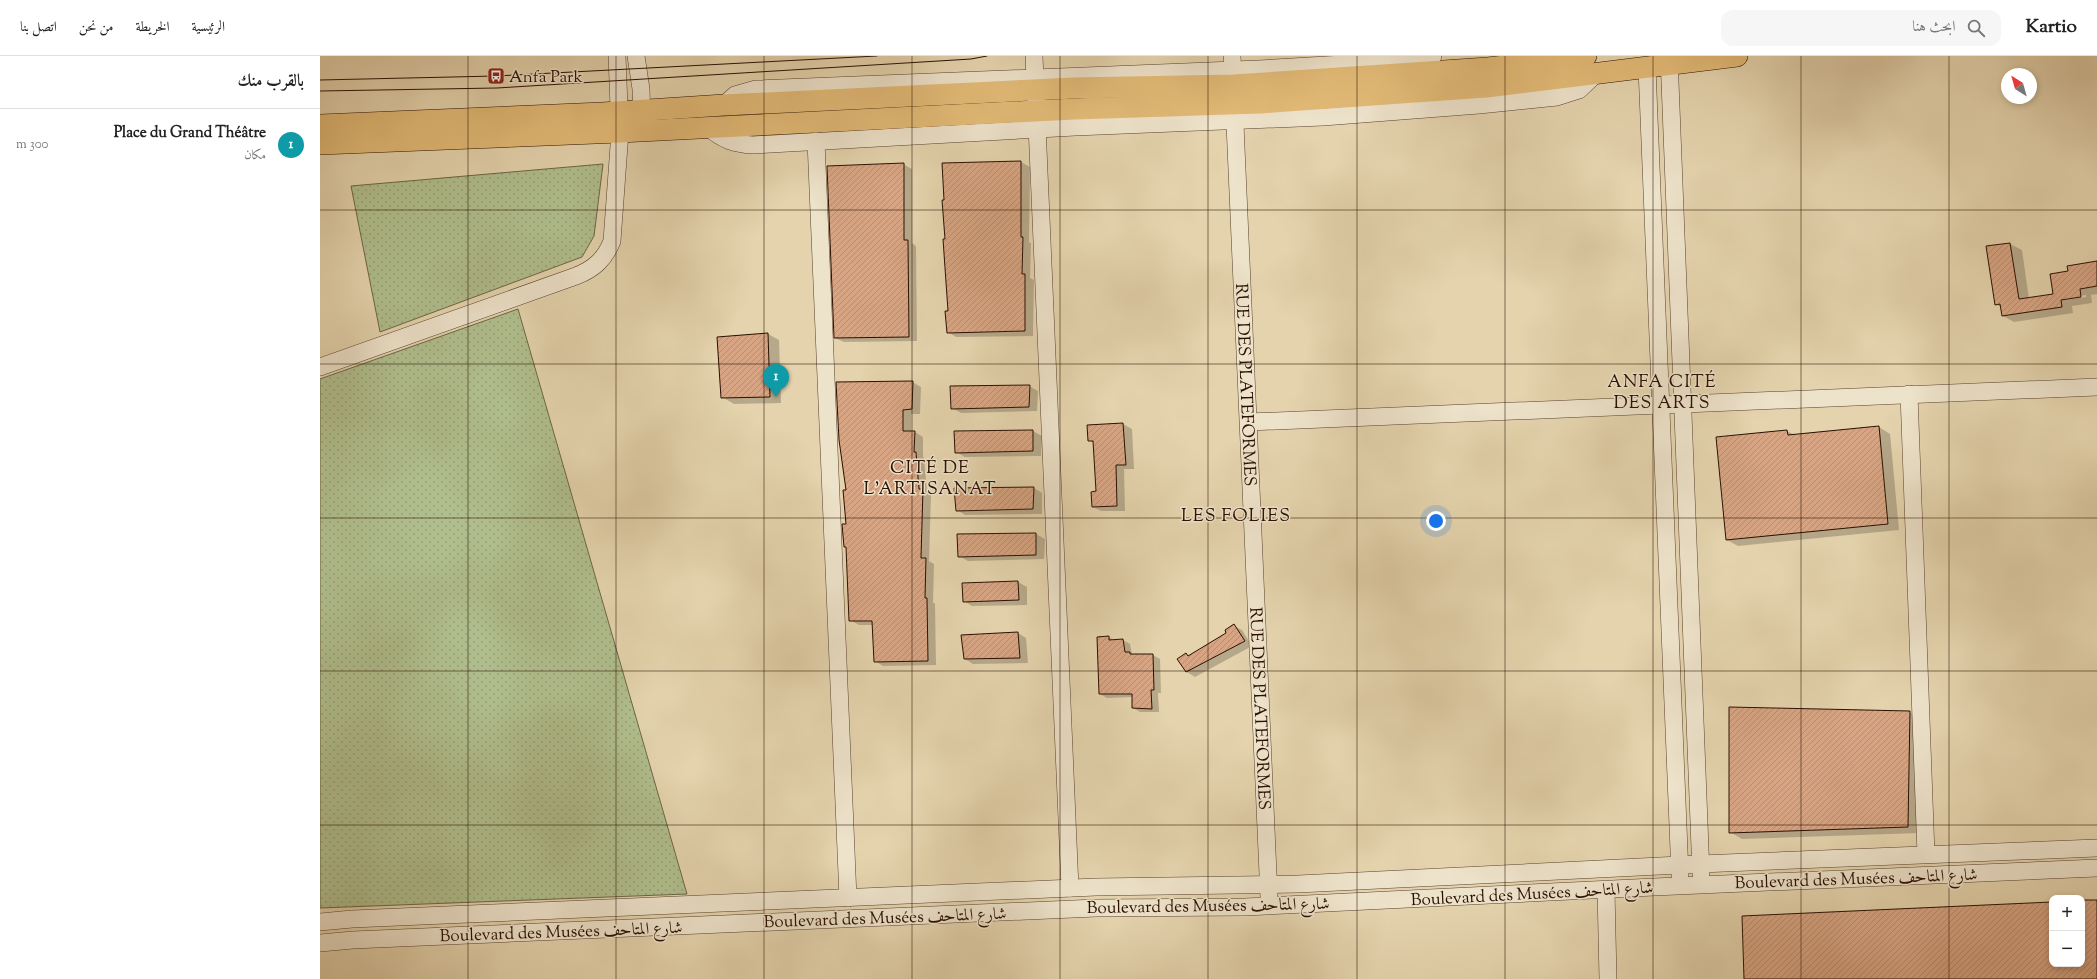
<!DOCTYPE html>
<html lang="ar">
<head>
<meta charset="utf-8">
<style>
	:root { --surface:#fff; --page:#f6f6f6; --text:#222; --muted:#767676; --line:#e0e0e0; --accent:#8f2418 }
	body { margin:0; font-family:"Sorts Mill Goudy",Amiri,serif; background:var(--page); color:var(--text); direction:rtl }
	.controls { position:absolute; right:12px; bottom:12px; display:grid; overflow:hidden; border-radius:8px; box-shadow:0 2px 6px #0003 }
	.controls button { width:36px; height:36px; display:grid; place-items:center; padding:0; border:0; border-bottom:1px solid var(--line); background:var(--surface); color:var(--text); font:20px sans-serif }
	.compass { position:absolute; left:1681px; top:12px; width:36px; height:36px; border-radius:50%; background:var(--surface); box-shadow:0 2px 6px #0003; rotate:323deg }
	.you { position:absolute; left:1116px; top:465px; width:14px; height:14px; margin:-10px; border:3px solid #fff; border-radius:50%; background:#1a73e8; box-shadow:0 0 0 6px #1a73e833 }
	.badge { display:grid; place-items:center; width:26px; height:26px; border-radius:50%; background:var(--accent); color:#fff; font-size:13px; font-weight:700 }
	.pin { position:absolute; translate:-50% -33px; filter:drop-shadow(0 1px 2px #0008) }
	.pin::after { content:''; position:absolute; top:21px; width:14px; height:12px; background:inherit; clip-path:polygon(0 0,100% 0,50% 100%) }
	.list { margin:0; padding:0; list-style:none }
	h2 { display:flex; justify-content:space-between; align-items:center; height:52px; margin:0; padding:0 16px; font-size:17px }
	h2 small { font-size:13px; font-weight:400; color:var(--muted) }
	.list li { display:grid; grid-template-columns:26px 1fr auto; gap:12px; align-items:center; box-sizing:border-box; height:72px; padding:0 16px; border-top:1px solid var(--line) }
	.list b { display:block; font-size:15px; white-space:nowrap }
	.list p { margin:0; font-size:13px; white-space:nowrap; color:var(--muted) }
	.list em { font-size:13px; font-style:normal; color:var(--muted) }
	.icon { flex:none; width:22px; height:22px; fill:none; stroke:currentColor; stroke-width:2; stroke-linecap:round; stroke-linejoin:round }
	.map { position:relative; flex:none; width:1777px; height:923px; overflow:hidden; direction:ltr }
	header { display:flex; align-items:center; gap:24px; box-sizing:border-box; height:56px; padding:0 20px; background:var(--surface); border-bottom:1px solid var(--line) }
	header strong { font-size:19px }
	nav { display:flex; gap:22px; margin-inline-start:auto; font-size:14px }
	.search { width:280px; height:36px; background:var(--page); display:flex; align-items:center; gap:10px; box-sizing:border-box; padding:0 14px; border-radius:12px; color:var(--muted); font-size:15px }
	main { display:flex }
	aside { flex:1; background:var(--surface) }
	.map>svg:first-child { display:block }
	.grass { fill:url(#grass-dots); stroke:#6d6648 }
	.shadow { fill:#0003; fill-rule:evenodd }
	.building { fill:url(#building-hatch); stroke:#2a0f02 }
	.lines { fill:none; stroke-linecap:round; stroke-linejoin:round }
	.minor-casing { stroke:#58402d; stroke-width:18 }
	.major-casing { stroke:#2a0f02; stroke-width:22 }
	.minor { stroke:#ede2ca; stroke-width:17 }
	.major { stroke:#e2ba76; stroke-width:21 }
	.tram { stroke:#2a0f02; stroke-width:1 }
	.grid { fill:none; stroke:#2a0f02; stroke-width:1; stroke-opacity:0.55 }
	.labels { text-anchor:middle; stroke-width:3; stroke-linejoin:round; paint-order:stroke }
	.poi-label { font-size:17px; fill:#2a0f02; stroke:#ede2ca; text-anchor:start }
	.street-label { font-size:17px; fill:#2a0f02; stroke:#ede2ca }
	.neighbourhood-label { font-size:18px; letter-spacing:1px; fill:#2a0f02; stroke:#ede2ca }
</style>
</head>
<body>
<header>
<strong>Kartio</strong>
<div class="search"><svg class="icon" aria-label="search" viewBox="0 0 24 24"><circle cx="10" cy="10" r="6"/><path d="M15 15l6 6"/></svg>ابحث هنا</div>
<nav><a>الرئيسية</a><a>الخريطة</a><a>من نحن</a><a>اتصل بنا</a></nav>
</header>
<main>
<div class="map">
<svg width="1777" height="923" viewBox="0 0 1777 923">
	<defs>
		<pattern id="grass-dots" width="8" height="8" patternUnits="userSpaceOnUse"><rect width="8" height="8" fill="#b0be8d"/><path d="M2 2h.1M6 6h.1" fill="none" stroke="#98a278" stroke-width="1.8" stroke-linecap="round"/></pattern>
		<pattern id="building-hatch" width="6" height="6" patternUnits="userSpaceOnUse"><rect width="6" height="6" fill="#d7a584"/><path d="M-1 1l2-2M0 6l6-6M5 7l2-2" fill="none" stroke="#b98d70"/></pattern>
	</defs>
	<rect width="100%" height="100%" fill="#e4d3ad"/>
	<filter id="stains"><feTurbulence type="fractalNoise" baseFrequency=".005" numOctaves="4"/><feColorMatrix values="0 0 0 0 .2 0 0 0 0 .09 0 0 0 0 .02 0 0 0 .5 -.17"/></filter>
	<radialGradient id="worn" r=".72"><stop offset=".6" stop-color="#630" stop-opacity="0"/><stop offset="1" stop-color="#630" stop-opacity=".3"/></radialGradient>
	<g class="grass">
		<path d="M283,108L274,180L262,201L60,276L31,130Z"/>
		<path d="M198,253L367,838L0,852V323Z"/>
	</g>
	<g class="shadow">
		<path d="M701,106L710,111L709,186L711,187L710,222L714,224L713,280L636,281L628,276L629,256L623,108Z"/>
		<path d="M583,108L592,113V187L596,190L597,285L524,286L515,282Z"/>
		<path d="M1690,188L1702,194L1709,243L1734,239L1749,216L1777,206V238L1771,239L1772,247L1752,250L1753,257L1694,266L1683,260L1682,252L1676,248L1667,191ZM1766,239V241L1744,244V242Z"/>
		<path d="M448,278L459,284L461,347L414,348L402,341Z"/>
		<path d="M592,326L601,331L600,358H591V376H595L603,381V401L604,402L607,436L611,439L609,505L614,508L613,546L615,548L616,609L563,610L555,605L553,569H539L530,564L527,469Z"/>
		<path d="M709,330L718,335L717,355L641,357L632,352Z"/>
		<path d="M803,368L812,373L814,413H804L805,455H781L773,451L777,436L774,387L769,384L768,370Z"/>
		<path d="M1559,371L1570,378L1579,474L1418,490L1407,484L1467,375L1475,379Z"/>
		<path d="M713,375L722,380L721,400L645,401L636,396L635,376Z"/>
		<path d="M714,432L722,437V458L645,459L637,454Z"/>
		<path d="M716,478L725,483L724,503L648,505L639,500L638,479Z"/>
		<path d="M698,526L707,531V549L652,550L644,545L643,528Z"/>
		<path d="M914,570L922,574L932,590L875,621L867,616L858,603L866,598L870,600L907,577Z"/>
		<path d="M698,577L706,582L708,607L653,608L645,603Z"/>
		<path d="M789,581L795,585L803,584L810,588L812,598L833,599L840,603L841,637H838L839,656H820L813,652V641L787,642L780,638L778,582Z"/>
		<path d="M1589,656L1601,663L1600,777L1422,783L1410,776Z"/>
	</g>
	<g class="building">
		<path d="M701,105V181H703L702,218H705V275L627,277L625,255H628L623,183H625L622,144H624L622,107Z"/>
		<path d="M584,107V184H588L589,281L514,282L507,110Z"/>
		<path d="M1690,187L1699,243L1733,238L1730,218L1748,215L1747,210L1777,205V230L1760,233L1761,241L1741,244L1742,251L1682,260L1680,248L1675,249L1666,190Z"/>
		<path d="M448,277L450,341L401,342L397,281Z"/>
		<path d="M593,325L592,353L583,354V375H595L594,396H596L599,433H603L601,502H606L605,542H607L608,605L554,606L552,565H529L526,491H524L522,468H526L523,434H526L519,384L516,326Z"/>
		<path d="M710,329L709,351L631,353L630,330Z"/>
		<path d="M803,367L806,409H796L797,450L772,451L771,436L776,435L773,385H768L767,369Z"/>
		<path d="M1559,370L1568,468L1406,484L1396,381L1467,374L1468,379Z"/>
		<path d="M713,374V395L635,397L634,375Z"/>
		<path d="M714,431L713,453L636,455L634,432Z"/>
		<path d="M716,477V499L638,501L637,478Z"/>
		<path d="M698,525L699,544L643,546L642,527Z"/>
		<path d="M914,568L925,585L866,616L857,603L866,597L868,600L906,577L905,574Z"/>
		<path d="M698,576L700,602L644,603L641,579Z"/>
		<path d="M789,580V584L803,583L805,596H810V598H833L834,634H831L832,653L812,652V638H779L777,581Z"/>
		<path d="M1409,651L1590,655L1588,771L1409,777Z"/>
		<path d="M1762,844H1777V923H1424L1422,860L1732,846V908H1762Z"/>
	</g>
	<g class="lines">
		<g class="minor-casing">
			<g id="minor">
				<path d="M316,0L321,33L322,67"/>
				<path d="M714,0L750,832"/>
				<path id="s1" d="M912,0L949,841"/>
				<path d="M1349,0L1381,818"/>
				<path d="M1327,12L1360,819"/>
				<path d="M404,49L415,39L436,33L939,13L1056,6L1113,0"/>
				<path d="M388,71C402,84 415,88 433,89L755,71L1003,61L1159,49L1237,41L1259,34L1276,18"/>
				<path d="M496,85L528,842"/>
				<path d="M0,311L256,220C274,213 285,203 292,185L300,76L297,0"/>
				<path d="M1589,338L1606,798"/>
				<path d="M929,366L1777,331"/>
				<path d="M1286,834L1288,923"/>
				<path d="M0,866L32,863L776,831L978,828L1380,808L1777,792"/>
				<path d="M0,887L33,884L776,852L925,851L1334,831L1777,812"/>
			</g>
		</g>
		<g class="major-casing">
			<g id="major">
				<path d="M0,69L282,57L404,49L754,32L914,29L1168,12L1266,0"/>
				<path d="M0,88L300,76L754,53L940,47L1166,31L1417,0"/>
			</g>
		</g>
		<use href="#minor" class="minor"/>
		<use href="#major" class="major"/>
		<g class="tram">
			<path d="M0,24L176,20L557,0"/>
			<path d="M0,35L177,32L651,3L667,0"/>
		</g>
	</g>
	<path class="grid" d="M148,0V923M296,0V923M444,0V923M592,0V923M740,0V923M888,0V923M1037,0V923M1185,0V923M1333,0V923M1481,0V923M1629,0V923M0,154H1777M0,308H1777M0,462H1777M0,615H1777M0,769H1777"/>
	<defs>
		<g id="bus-square" transform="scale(0.9)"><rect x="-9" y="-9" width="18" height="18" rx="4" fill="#8f2418" stroke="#ede2ca"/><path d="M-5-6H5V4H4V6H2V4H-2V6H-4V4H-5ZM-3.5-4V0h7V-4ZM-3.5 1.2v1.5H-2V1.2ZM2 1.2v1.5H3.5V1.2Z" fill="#fff"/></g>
	</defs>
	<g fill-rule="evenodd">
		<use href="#bus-square" x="176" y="20"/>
	</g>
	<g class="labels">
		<g class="poi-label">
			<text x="189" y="26">Anfa Park</text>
		</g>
		<g class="street-label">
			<text dy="6" stroke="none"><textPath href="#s1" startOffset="329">RUE DES PLATEFORMES</textPath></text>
			<text dy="6" stroke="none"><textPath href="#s1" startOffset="653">RUE DES PLATEFORMES</textPath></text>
			<text transform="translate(1536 822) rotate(-2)" y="6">Boulevard des Musées شارع المتاحف</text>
			<text transform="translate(1212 837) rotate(-3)" y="6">Boulevard des Musées شارع المتاحف</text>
			<text transform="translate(888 849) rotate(-1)" y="6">Boulevard des Musées شارع المتاحف</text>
			<text transform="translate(565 861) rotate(-2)" y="6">Boulevard des Musées شارع المتاحف</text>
			<text transform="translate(241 875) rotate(-2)" y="6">Boulevard des Musées شارع المتاحف</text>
		</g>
		<g class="neighbourhood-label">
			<text x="1342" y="331">ANFA CITÉ<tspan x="1342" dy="21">DES ARTS</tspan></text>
			<text x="610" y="417">CITÉ DE<tspan x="610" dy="21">L'ARTISANAT</tspan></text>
			<text x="916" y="465">LES FOLIES</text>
		</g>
	</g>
	<rect width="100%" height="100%" filter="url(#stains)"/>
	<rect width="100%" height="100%" fill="url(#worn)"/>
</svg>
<div class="controls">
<button>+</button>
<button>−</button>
</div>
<svg class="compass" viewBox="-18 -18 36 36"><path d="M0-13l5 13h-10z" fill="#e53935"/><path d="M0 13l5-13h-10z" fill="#767676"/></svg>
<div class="you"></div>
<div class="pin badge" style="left:456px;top:341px;background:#0f9aa8">1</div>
</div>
<aside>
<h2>بالقرب منك<small></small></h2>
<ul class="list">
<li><span class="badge" style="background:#0f9aa8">1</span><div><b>Place du Grand Théâtre</b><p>مكان</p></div><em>300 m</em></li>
</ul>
</aside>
</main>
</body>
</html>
